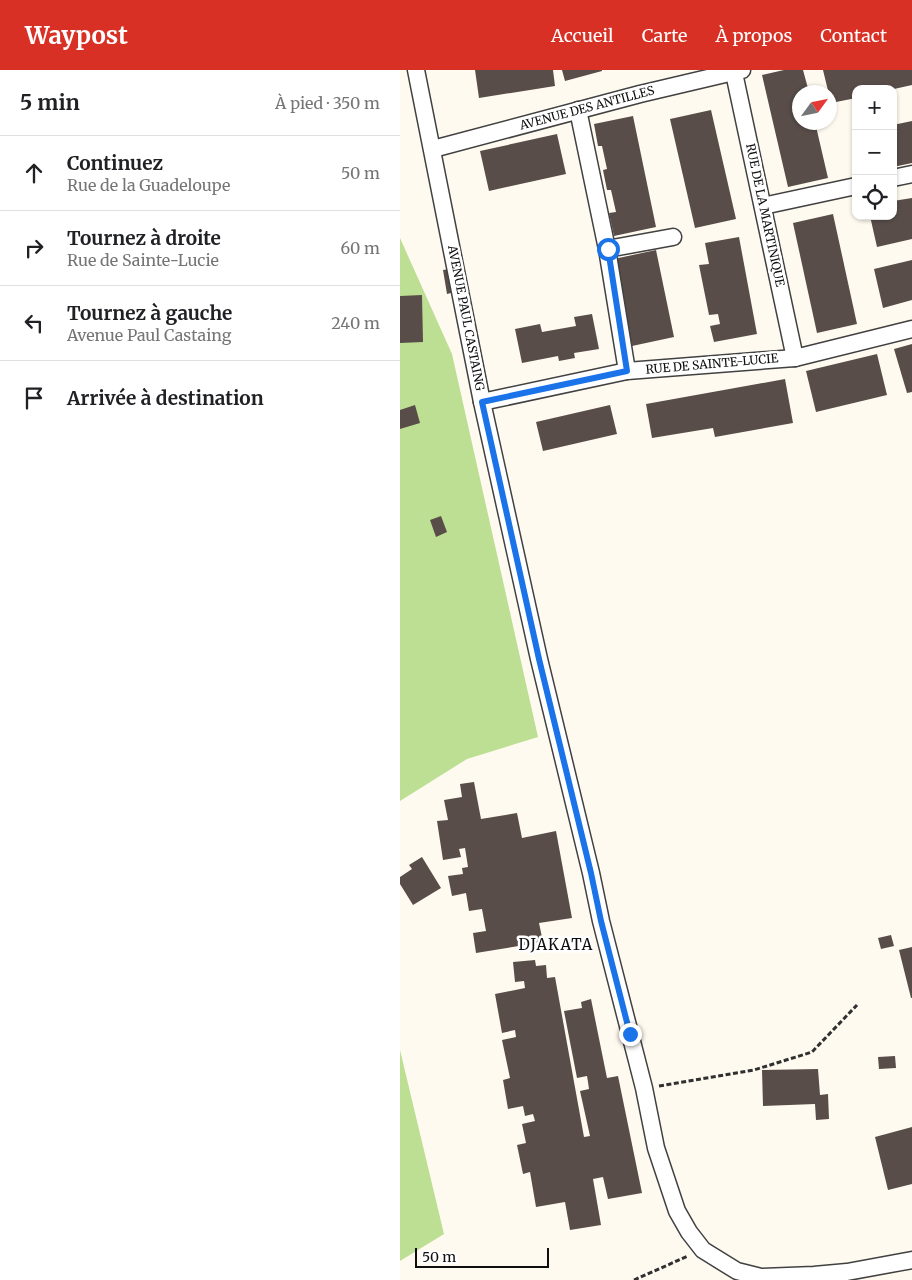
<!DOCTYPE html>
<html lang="fr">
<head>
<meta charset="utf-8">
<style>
	:root { --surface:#fff; --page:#f2f2f2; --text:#202124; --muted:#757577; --line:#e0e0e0; --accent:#d93025 }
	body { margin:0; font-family:Merriweather,serif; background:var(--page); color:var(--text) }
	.controls { position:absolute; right:15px; top:15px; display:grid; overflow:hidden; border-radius:10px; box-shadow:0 1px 4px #0004 }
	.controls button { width:45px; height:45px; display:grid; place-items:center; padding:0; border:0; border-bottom:1px solid var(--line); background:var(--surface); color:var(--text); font:25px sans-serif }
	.compass { position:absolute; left:392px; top:15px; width:45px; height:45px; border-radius:50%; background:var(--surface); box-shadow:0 1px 4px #0004; rotate:57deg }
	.scale { position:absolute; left:15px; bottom:12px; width:134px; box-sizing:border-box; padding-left:5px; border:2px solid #0e0e0e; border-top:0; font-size:14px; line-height:18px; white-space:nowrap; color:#0e0e0e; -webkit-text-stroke:4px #fff; paint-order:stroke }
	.stop { position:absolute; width:15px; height:15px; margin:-11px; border:4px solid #1a73e8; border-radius:50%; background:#fff }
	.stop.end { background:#1a73e8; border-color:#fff; box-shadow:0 1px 5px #0008 }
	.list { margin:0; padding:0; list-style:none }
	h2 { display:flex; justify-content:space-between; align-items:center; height:65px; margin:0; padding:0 20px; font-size:21px }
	h2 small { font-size:16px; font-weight:400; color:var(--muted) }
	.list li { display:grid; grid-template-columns:32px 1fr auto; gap:15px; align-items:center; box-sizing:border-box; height:75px; padding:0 20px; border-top:1px solid var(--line) }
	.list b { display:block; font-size:19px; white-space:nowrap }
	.list p { margin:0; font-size:16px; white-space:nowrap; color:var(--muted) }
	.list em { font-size:16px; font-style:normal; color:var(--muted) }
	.icon { flex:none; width:28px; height:28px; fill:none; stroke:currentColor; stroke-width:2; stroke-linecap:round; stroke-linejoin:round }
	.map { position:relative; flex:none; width:512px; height:1210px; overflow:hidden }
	header { display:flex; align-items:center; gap:30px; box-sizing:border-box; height:70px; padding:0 25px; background:var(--accent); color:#fff }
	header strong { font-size:24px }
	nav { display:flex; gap:28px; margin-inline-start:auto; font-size:18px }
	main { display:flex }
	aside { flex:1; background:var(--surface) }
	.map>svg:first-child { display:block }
	.forest { fill:#bddf93 }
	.building { fill:#584d49 }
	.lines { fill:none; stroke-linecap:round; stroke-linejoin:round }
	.street-casing { stroke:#414141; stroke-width:19 }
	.path { stroke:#303030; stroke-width:3; stroke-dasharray:5 2.5; stroke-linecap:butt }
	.street { stroke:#fff; stroke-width:16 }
	.route { stroke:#1a73e8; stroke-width:6 }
	.labels { text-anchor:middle; stroke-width:5; stroke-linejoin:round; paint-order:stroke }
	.street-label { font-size:12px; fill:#0e0e0e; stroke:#fff }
	.quarter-label { font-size:15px; letter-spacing:1px; fill:#0e0e0e; stroke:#fff }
</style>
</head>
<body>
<header>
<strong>Waypost</strong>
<nav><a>Accueil</a><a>Carte</a><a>À propos</a><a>Contact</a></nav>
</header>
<main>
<aside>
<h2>5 min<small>À pied · 350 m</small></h2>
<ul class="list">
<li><svg class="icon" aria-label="ahead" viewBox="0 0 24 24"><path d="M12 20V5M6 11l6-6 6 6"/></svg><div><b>Continuez</b><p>Rue de la Guadeloupe</p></div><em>50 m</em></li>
<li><svg class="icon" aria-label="right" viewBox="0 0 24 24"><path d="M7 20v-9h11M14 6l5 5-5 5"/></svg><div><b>Tournez à droite</b><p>Rue de Sainte-Lucie</p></div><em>60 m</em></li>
<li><svg class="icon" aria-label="left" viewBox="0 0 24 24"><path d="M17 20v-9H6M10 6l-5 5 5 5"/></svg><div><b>Tournez à gauche</b><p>Avenue Paul Castaing</p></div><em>240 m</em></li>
<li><svg class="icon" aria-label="arrive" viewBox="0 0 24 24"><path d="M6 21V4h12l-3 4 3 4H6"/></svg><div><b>Arrivée à destination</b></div></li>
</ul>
</aside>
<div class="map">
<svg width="512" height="1210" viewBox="0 0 512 1210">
	<rect width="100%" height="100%" fill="#fffaef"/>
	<g class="forest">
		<path d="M0,168L52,284L138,667L67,689L0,731Z"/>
		<path d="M0,980L44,1164L0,1191Z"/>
	</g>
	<g class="building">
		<path d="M75,0H153L155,16L79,28Z"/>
		<path d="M162,0H202V1L165,11Z"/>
		<path d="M384,0H403L409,22H399V52H415L428,108L388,117L362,5Z"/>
		<path d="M423,0H512V15L494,19H456V28L431,33Z"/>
		<path d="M311,40L336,149L295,158L270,49Z"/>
		<path d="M233,46L256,157L214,166L209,143L216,142L211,120H207L203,100L207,99L202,76H198L194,54Z"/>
		<path d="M512,51V93L493,97V55Z"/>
		<path d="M157,64L166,104L89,121L80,81Z"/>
		<path d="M512,128V169L477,177L470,146H493V131Z"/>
		<path d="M433,144L457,254L417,263L393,153Z"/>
		<path d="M339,167L357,264L314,272L310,256L320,254L318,244L309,245L299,195L309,194L305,173Z"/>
		<path d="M256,180L274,267L232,276L214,189Z"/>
		<path d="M512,190V230L483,238L474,199Z"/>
		<path d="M55,198L59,221L47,224L43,200Z"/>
		<path d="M22,225L23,272L0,273V226Z"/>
		<path d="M192,244L199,279L174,283L175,288L159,291L158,286L122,293L115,259L140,254L142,262L176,256L174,247Z"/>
		<path d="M512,274V322L507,323L494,279Z"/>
		<path d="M477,284L487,325L416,342L406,301Z"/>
		<path d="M385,309L393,353L315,367L313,358L252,368L246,334Z"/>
		<path d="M15,335L20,353L0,359V340Z"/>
		<path d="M210,335L217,364L143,381L136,352Z"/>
		<path d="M41,446L47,462L36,467L30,450Z"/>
		<path d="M74,712L81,749L117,743L122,768L156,761L172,848L139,853L143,872L76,883L73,863L86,861L82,839L69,841L66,823L52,826L48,806L63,804L62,798L68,797L65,778L59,779L61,787L43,790L37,751L48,750L44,730L62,727L60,714Z"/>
		<path d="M22,787L41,818L13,835L0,814V807L12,799L9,795Z"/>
		<path d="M491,865L494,876L481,879L478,868Z"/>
		<path d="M512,877V928H511L499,880Z"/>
		<path d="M135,890L136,896L146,895L147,908L155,907L184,1067L190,1066L180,1021L189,1019L188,1012L187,1006L177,1008L164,941L182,938L181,932L191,929L207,1008L218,1006L242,1123L208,1129L203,1107L193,1109L201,1155L170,1160L165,1132L136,1137L130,1102L123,1104L117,1075L126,1073L122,1054L135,1051L133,1044L125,1046L123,1036L108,1039L103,1010L110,1008L102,970L116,967L115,960L102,963L95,924L125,918L124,911L115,912L113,892Z"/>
		<path d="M495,986L496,998L479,999L478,987Z"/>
		<path d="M418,999L420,1025L428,1024L429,1049L416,1050L415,1034L363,1036L362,1000Z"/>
		<path d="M512,1057V1114L488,1120L475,1067Z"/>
	</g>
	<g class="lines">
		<g class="street-casing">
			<g id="street">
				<path d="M16,0L82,332L139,589L191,803L201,851L244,1018L256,1078L277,1141L289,1162L303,1180L337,1201L361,1207L414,1205L447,1202L512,1190"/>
				<path d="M334,3L395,288"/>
				<path d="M178,40L207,179L227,301"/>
				<path d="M33,79L240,24L342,0"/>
				<path d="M493,108L512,104"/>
				<path d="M363,136L456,116"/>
				<path d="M207,179L273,167"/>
				<path d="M82,332L227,301L395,288L512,259"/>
			</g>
		</g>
		<g class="path">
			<path d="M259,1016L354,1000L412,982L457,935"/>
			<path d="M234,1210L288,1186"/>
		</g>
		<use href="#street" class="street"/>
	</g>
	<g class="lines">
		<path class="route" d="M208,179L227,301L82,332L139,589L191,803L201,851L230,964"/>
	</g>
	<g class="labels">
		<g class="street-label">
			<text transform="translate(187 38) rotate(-15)" y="4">AVENUE DES ANTILLES</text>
			<text transform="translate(365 145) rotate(78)" y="4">RUE DE LA MARTINIQUE</text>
			<text transform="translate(66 248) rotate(79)" y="4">AVENUE PAUL CASTAING</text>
			<text transform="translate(312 294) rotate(-5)" y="4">RUE DE SAINTE-LUCIE</text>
		</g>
		<g class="quarter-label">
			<text x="156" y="880">DJAKATA</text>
		</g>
	</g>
</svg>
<div class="controls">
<button>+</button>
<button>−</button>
<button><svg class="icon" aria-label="locate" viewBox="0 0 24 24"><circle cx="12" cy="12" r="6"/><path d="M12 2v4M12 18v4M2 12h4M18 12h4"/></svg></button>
</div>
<svg class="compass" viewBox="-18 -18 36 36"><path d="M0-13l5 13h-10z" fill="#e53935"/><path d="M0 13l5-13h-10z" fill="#757577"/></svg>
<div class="scale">50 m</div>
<div class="stop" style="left:208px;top:179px"></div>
<div class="stop end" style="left:230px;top:964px"></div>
</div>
</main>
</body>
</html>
